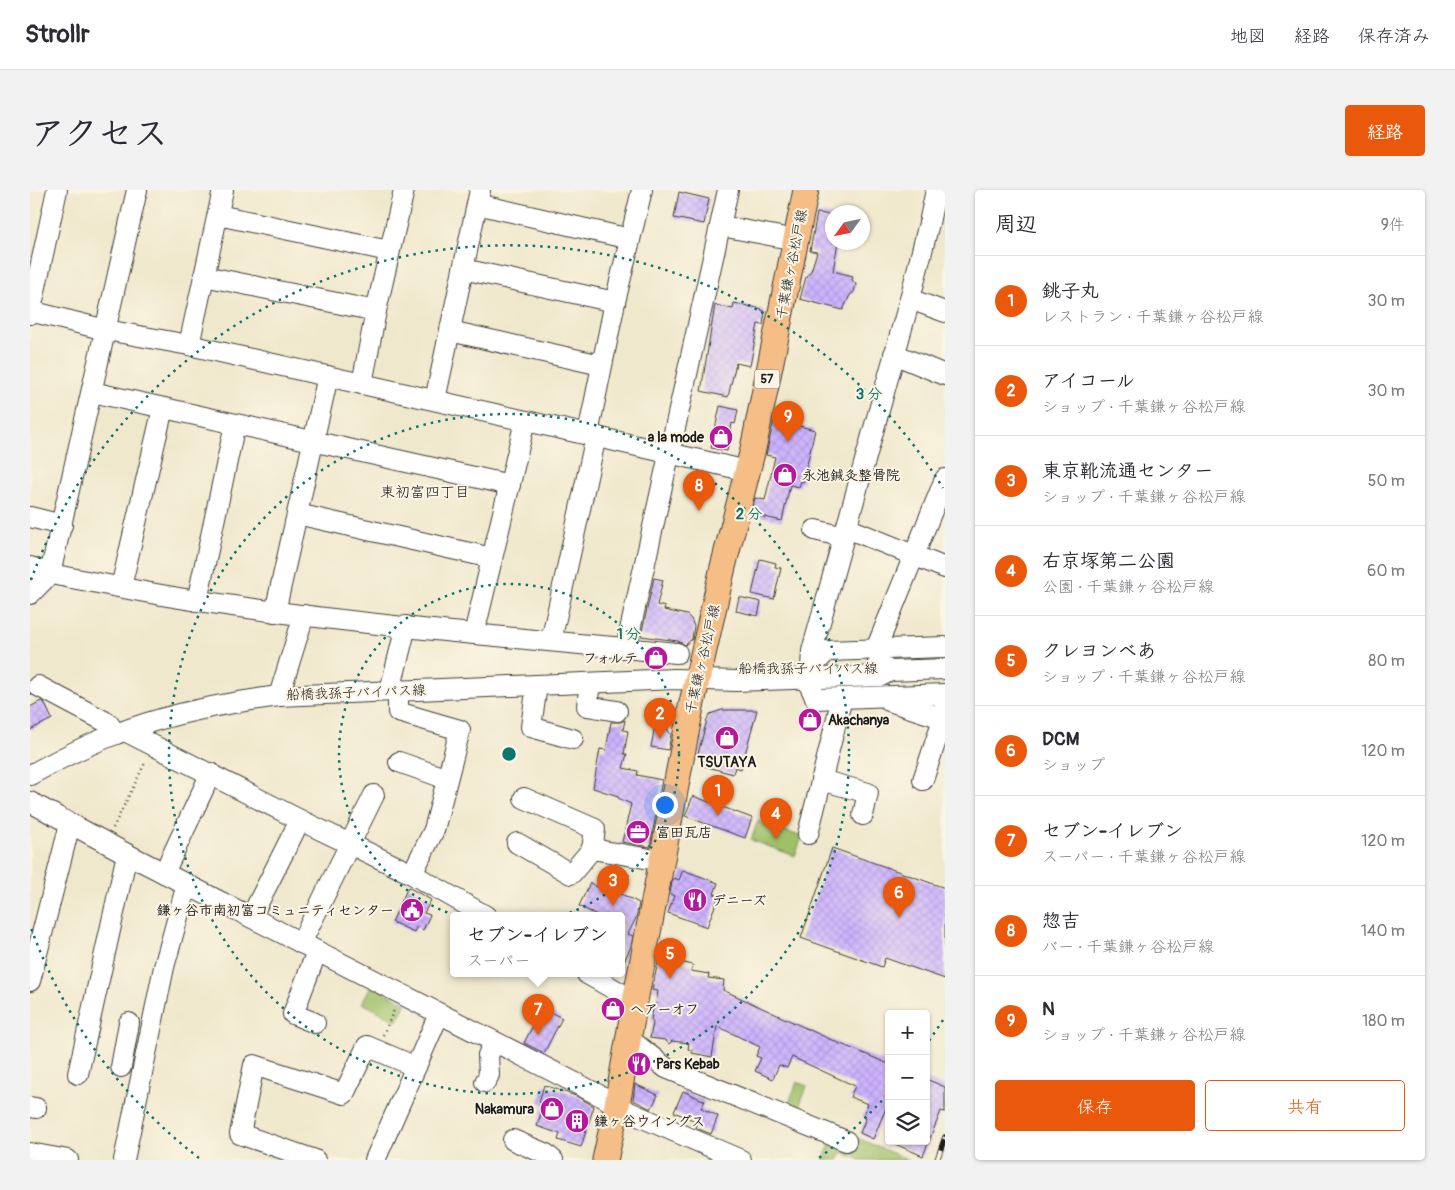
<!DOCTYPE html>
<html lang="ja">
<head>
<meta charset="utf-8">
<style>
	:root { --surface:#fff; --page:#f2f2f3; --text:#2b2b33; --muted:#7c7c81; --line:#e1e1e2; --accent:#ea580c }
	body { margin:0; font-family:Pangolin,"Klee One",sans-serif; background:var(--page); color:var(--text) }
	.controls { position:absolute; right:15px; bottom:15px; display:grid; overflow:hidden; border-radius:5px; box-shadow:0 1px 4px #0004 }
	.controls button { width:45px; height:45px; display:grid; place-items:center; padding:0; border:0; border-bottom:1px solid var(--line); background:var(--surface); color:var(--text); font:25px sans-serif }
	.compass { position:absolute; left:795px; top:15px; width:45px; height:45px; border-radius:50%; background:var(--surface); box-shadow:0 1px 4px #0004; rotate:237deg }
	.you { position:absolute; left:634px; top:614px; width:18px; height:18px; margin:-12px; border:4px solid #fff; border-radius:50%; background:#1a73e8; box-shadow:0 0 0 8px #1a73e833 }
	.badge { display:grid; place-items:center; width:32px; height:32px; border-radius:50%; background:var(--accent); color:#fff; font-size:16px; font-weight:700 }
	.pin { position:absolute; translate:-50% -41px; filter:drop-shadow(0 1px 2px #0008) }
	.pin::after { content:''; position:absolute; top:26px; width:18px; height:15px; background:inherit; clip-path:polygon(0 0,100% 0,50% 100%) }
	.popup { position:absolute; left:420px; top:722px; width:175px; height:65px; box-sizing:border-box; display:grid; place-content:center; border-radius:5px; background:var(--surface); filter:drop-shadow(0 1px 4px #0005); font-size:16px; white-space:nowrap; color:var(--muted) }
	.popup b { font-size:19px; color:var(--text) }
	.popup::after { content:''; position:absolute; left:50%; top:100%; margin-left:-10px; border:10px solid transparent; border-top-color:var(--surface) }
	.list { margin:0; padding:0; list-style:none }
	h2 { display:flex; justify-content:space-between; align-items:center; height:65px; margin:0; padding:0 20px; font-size:21px }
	h2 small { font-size:16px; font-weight:400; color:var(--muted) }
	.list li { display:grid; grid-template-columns:32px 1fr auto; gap:15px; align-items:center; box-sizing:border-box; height:90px; padding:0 20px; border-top:1px solid var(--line) }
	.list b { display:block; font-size:19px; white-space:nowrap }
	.list p { margin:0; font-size:16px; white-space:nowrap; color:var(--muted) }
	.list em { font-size:16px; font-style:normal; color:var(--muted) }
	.actions { display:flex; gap:10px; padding:15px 20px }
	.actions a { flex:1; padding:11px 0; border:1px solid var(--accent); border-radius:5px; text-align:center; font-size:18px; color:var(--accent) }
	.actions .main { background:var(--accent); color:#fff }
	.icon { flex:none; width:28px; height:28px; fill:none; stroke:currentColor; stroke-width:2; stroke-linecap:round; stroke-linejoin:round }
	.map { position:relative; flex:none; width:915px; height:970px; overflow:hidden; border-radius:5px }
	header { display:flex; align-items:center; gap:30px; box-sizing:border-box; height:70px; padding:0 25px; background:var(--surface); border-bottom:1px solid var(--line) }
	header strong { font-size:24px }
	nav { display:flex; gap:28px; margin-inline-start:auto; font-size:18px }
	.intro { display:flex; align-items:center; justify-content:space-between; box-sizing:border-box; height:120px; padding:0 30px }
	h1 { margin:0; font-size:35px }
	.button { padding:12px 22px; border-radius:5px; background:var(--accent); color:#fff; font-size:18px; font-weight:700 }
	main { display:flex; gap:30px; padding:0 30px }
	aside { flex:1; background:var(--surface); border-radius:5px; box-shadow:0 1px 4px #0004 }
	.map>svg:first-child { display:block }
	.park { fill:#9fbf68; stroke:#5e6e42 }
	.building { fill:url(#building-cross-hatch) }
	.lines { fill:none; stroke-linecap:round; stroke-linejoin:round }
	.minor-casing { stroke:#3c3b36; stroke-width:22 }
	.major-casing { stroke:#3c3b36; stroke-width:27 }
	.path { stroke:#3c3b36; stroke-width:2.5; stroke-dasharray:1 4; stroke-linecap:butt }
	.minor { stroke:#fff; stroke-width:20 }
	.major { stroke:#f6be87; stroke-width:25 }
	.rail-casing { stroke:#1c1c1c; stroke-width:5.5 }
	.rail { stroke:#fcf5e5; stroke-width:4; stroke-dasharray:11; stroke-linecap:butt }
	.ring { fill:none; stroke:#0f766e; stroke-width:2.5; stroke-dasharray:2.5 5 }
	.labels { text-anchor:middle; stroke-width:4; stroke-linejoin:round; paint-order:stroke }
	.shield { fill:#fcf5e5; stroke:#5f5d58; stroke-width:1 }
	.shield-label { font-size:12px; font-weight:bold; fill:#1c1c1c }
	.street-label { font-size:14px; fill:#1c1c1c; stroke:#fcf5e5 }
	.poi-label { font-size:14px; font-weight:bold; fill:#1c1c1c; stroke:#fcf5e5; text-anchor:start }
	.neighbourhood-label { font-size:15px; fill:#1c1c1c; stroke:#fcf5e5 }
	.centre { fill:#0f766e; stroke:#fcf5e5; stroke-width:2.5 }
	.ring-label { font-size:15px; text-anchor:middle; font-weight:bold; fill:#0f766e; stroke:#fcf5e5; stroke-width:4; stroke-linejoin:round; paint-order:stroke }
</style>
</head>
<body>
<header>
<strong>Strollr</strong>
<nav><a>地図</a><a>経路</a><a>保存済み</a></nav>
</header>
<div class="intro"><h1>アクセス</h1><a class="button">経路</a></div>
<main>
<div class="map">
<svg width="915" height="970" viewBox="0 0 915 970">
	<defs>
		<pattern id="building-cross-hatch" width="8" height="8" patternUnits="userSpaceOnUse" patternTransform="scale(1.25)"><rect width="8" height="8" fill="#cdb3fe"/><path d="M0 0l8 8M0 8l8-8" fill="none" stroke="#af99d9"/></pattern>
	</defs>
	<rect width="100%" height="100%" fill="#fcf5e5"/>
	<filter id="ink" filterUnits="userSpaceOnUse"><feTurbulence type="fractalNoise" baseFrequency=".02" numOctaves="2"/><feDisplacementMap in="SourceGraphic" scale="10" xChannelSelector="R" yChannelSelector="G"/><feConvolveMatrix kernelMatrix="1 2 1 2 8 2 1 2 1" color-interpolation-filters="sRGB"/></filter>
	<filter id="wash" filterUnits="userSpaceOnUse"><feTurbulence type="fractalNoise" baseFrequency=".0096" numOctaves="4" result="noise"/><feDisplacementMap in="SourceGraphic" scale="20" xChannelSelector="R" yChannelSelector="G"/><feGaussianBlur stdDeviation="1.12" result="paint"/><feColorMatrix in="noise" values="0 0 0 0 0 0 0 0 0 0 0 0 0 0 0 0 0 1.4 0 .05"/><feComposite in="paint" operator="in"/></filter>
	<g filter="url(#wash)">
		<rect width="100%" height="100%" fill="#f0e8cc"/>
		<g class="park">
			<path d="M728,631L772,647L765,666L721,650Z"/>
			<path d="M341,795L376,813L367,831L332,813Z"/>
			<path d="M767,892L777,896L765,927L755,923Z"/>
			<path d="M820,945L879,970H830L812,962L808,970H793L800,955L813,960Z"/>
		</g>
		<g id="blocks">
			<g class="building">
				<path d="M649,2L679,9L674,34L644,28Z"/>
				<path d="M787,23L802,25V52H808L803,81L823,86L822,90L826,94L824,102L820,105L813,120L770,109L776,87L781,81L787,62L780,61Z"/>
				<path d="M704,113L732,119V121H735L733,135L728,134L720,176L706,173L698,207L671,201L685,115L703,119Z"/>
				<path d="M690,216L708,220L705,234L702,233L697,261L681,258Z"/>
				<path d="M744,230L785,240L773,292L771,291L769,297L760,295L752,331L721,324L725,308L735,310L745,267L736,265Z"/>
				<path d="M730,369L746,373L745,377L751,378L744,409L722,404Z"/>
				<path d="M624,388L633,390L627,415L635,417L634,420L657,425L661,429L664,436L662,449L655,455L648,451L611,446Z"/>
				<path d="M709,407L731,412L728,426L706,421Z"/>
				<path d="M11,511L14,512L22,529L0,540V517Z"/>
				<path d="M692,520H727L711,579L705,577L703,584L674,576L676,569L667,567L677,530L680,524Z"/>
				<path d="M595,530L593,540L598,541L594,564H597L593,578L608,581L607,585L632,590L620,657L592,652L601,614L588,608V606L563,598L570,559L576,560L581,532H591Z"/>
				<path d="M625,535L636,537L641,545L638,560L621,557Z"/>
				<path d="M663,606L722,628L715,648L655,626Z"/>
				<path d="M802,658L915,698V789L855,768L852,777L771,748Z"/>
				<path d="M653,680L688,693L684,704L689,705L677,737L638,723L644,706L640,704L642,692L644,688L649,690Z"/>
				<path d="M560,693L570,698L572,694L609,713L606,728L598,744L603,746L601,756L592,776V726H569L549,716Z"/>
				<path d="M378,697L401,710L394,723L400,725L393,740L387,736L384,742L362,732Z"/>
				<path d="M629,767L663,775L661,781L679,784L678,788L694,790L693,800L806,852L859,874V911L843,949L830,943L836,928L833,927L838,914L820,907L825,896L762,867L757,878L749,875L743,889L725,881L731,868L726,866L730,857L687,836L682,867L662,863V860L658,859L659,853L642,851L639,854L635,850L620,848L623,833L621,829L623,819L626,814L628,801L622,800Z"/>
				<path d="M512,818L532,828L514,863L494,853Z"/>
				<path d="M896,889L915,897V922L911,921L893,966L858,951H896Z"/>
				<path d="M605,894L628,905L621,919L603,910Z"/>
				<path d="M514,895L546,906L564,916L551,957L528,950L530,944L507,936L514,914L509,912Z"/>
				<path d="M653,901L675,911L671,918L688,926L681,944L666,938L668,932L644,922Z"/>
			</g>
		</g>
	</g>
	<g filter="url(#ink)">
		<use href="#blocks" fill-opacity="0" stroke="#3c3b36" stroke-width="1"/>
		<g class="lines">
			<g class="minor-casing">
				<g id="minor">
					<path d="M447,14L600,49"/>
					<path d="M188,25L359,61"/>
					<path d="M691,36L766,50"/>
					<path d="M433,79L585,112"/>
					<path d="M174,86L346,121"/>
					<path d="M880,109L915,122"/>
					<path d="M0,121L76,140L159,155L718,281"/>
					<path d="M0,124L27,0"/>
					<path d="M420,141L571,175"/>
					<path d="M159,155L193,0"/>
					<path d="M864,164L915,185"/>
					<path d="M332,194L346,121L374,0"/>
					<path d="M62,202L480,295"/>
					<path d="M405,210L450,0"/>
					<path d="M558,244L585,112L612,0"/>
					<path d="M267,324L462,368"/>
					<path d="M0,327L32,335"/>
					<path d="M817,338L915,378"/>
					<path d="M785,340L814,347"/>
					<path d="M0,377L20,384L107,0"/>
					<path d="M91,397L133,218"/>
					<path d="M0,404L20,384C70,393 119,404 169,411C327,435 487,448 647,463"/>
					<path d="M167,411L205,234"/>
					<path d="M245,422L298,186"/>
					<path d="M444,444L495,231"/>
					<path d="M521,451L566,246"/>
					<path d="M596,458L698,0"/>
					<path d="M846,459L915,289"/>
					<path d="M847,476H851L860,481L915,479"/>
					<path d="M781,478L782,461L880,109L899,33L906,0"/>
					<path d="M781,478L797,461L915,457"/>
					<path d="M776,488L786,509L915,504"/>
					<path d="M560,493L557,516L587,521"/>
					<path d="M507,495L501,537L543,549"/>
					<path d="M8,496L78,533L86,544"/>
					<path d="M360,501L376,436"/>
					<path d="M368,501V522L430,540L404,640L382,684"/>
					<path d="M249,506L274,425"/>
					<path d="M859,511L915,529"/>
					<path d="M95,541L270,630L382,684L456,726"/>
					<path d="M369,572L417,589"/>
					<path d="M0,585C28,570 56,555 86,544C136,524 196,513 249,506L645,489L706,491L851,486L860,481"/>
					<path d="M791,590L838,603L833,625"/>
					<path d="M893,590L913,529L915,509"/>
					<path d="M494,608L565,639L562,659"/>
					<path d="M0,612L97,664L575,908L599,922L711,970"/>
					<path d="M778,644L812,508"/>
					<path d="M487,653L541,684L562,659L632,671"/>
					<path d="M134,683L181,583"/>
					<path d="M221,727L270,630"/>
					<path d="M271,753L344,605"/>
					<path d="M557,784L605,811"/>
					<path d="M0,791L40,634"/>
					<path d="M285,833L263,824L287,761"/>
					<path d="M598,848L636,878L816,951"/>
					<path d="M91,877L99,833"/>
					<path d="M48,884L97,664"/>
					<path d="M455,892L459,885L458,865L465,852"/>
					<path d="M0,917L6,918"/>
					<path d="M483,950L516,964L523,970"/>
					<path d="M0,963L38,970"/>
					<path d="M94,970L134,777L157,694"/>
					<path d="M285,970L210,944L224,875L314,904L337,856L386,877"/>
					<path d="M345,970L409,824"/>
				</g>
			</g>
			<g class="major-casing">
				<path id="major" d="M575,970L587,915L605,811L661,517L693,377L723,259L776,0"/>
			</g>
			<g class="path">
				<path d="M83,638L116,571"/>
				<path d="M353,845L365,818"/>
			</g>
			<use href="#minor" class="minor"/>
			<use href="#major" class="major"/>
			<g class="rail-casing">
				<path id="rail" d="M907,970L915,947"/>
			</g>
			<use href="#rail" class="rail"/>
		</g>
	</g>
	<g class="ring">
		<circle cx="479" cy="564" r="170"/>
		<circle cx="479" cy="564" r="340"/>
		<path d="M913 830A509 509 0 0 1 898 852M857 905A509 509 0 0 1 789 968M169 968A509 509 0 0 1 1 738M1 390A509 509 0 0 1 913 298"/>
	</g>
	<defs>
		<g id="shop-disc" transform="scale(1.25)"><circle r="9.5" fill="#b5179e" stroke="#fcf5e5"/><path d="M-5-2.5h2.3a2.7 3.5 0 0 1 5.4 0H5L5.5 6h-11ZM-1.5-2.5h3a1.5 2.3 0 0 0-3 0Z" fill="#fff"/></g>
		<g id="office-disc" transform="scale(1.25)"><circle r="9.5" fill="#b5179e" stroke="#fcf5e5"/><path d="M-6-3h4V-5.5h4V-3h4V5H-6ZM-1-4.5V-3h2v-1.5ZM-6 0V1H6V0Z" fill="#fff"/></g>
		<g id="restaurant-disc" transform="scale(1.25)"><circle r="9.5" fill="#b5179e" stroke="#fcf5e5"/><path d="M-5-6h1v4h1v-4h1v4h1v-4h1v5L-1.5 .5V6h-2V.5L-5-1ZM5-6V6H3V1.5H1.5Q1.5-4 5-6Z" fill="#fff"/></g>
		<g id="civic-disc" transform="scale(1.25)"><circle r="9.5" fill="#b5179e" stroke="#fcf5e5"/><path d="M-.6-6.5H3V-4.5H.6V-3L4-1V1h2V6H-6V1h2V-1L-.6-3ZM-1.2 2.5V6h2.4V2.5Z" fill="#fff"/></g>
		<g id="building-disc" transform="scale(1.25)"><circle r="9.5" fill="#b5179e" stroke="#fcf5e5"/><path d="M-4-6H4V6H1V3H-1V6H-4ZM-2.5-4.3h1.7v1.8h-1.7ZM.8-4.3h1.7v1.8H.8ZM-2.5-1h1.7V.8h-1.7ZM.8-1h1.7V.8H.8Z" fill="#fff"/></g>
	</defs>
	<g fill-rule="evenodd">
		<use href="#shop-disc" x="691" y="247"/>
		<use href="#shop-disc" x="755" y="285"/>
		<use href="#shop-disc" x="626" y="468"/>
		<use href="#shop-disc" x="780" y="530"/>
		<use href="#shop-disc" x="697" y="548"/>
		<use href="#office-disc" x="608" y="642"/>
		<use href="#restaurant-disc" x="665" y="710"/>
		<use href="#civic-disc" x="382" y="720"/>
		<use href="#shop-disc" x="583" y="819"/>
		<use href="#restaurant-disc" x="609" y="874"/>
		<use href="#shop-disc" x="522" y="919"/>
		<use href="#building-disc" x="547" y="931"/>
	</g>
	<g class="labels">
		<rect class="shield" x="724.5" y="179.5" width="25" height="19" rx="4"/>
		<g class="shield-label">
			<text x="737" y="193">57</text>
		</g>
		<g class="street-label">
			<text transform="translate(761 74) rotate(-79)" y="5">千葉鎌ヶ谷松戸線</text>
			<text transform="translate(672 469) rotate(-77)" y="5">千葉鎌ヶ谷松戸線</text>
			<text x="778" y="483">船橋我孫子バイパス線</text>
			<text transform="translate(326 502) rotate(-2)" y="5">船橋我孫子バイパス線</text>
		</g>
		<g class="poi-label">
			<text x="674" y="252" text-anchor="end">a la mode</text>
			<text x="772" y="290">永池鍼灸整骨院</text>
			<text x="608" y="473" text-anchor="end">フォルテ</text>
			<text x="798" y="535">Akachanya</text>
			<text x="697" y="577" text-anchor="middle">TSUTAYA</text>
			<text x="626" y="647">富田瓦店</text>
			<text x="682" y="715">デニーズ</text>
			<text x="364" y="725" text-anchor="end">鎌ヶ谷市南初富コミュニティセンター</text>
			<text x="600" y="824">ヘアーオフ</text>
			<text x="626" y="879">Pars Kebab</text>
			<text x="504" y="924" text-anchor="end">Nakamura</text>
			<text x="564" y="936">鎌ヶ谷ウイングス</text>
		</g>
		<g class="neighbourhood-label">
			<text x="395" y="307">東初富四丁目</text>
		</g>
	</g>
	<circle cx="479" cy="564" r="8" class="centre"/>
	<g class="ring-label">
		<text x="839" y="209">3 分</text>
		<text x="719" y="329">2 分</text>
		<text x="599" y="449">1 分</text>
	</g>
</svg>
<div class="controls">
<button>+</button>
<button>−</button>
<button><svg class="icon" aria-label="layers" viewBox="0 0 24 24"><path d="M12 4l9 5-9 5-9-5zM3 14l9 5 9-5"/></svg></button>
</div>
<svg class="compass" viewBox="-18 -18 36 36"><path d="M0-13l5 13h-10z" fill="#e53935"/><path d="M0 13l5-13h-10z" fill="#7c7c81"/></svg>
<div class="you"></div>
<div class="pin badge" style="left:688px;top:626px">1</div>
<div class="pin badge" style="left:630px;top:549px">2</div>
<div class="pin badge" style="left:583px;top:716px">3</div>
<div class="pin badge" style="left:746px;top:649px">4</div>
<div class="pin badge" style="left:640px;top:789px">5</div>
<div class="pin badge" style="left:869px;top:728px">6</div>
<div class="pin badge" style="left:508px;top:845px">7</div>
<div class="popup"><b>セブン-イレブン</b>スーパー</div>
<div class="pin badge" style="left:669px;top:321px">8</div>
<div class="pin badge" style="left:758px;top:252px">9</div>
</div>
<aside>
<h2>周辺<small>9件</small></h2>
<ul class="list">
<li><span class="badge">1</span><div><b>銚子丸</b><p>レストラン · 千葉鎌ヶ谷松戸線</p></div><em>30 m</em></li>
<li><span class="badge">2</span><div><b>アイコール</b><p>ショップ · 千葉鎌ヶ谷松戸線</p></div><em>30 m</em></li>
<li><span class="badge">3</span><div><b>東京靴流通センター</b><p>ショップ · 千葉鎌ヶ谷松戸線</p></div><em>50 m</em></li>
<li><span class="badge">4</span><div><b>右京塚第二公園</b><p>公園 · 千葉鎌ヶ谷松戸線</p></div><em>60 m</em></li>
<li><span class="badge">5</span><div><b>クレヨンべあ</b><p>ショップ · 千葉鎌ヶ谷松戸線</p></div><em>80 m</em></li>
<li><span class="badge">6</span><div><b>DCM</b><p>ショップ</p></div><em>120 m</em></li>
<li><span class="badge">7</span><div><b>セブン-イレブン</b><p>スーパー · 千葉鎌ヶ谷松戸線</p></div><em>120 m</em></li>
<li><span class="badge">8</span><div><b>惣吉</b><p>バー · 千葉鎌ヶ谷松戸線</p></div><em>140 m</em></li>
<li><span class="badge">9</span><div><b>N</b><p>ショップ · 千葉鎌ヶ谷松戸線</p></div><em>180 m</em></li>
</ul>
<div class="actions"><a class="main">保存</a><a>共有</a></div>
</aside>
</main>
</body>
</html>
